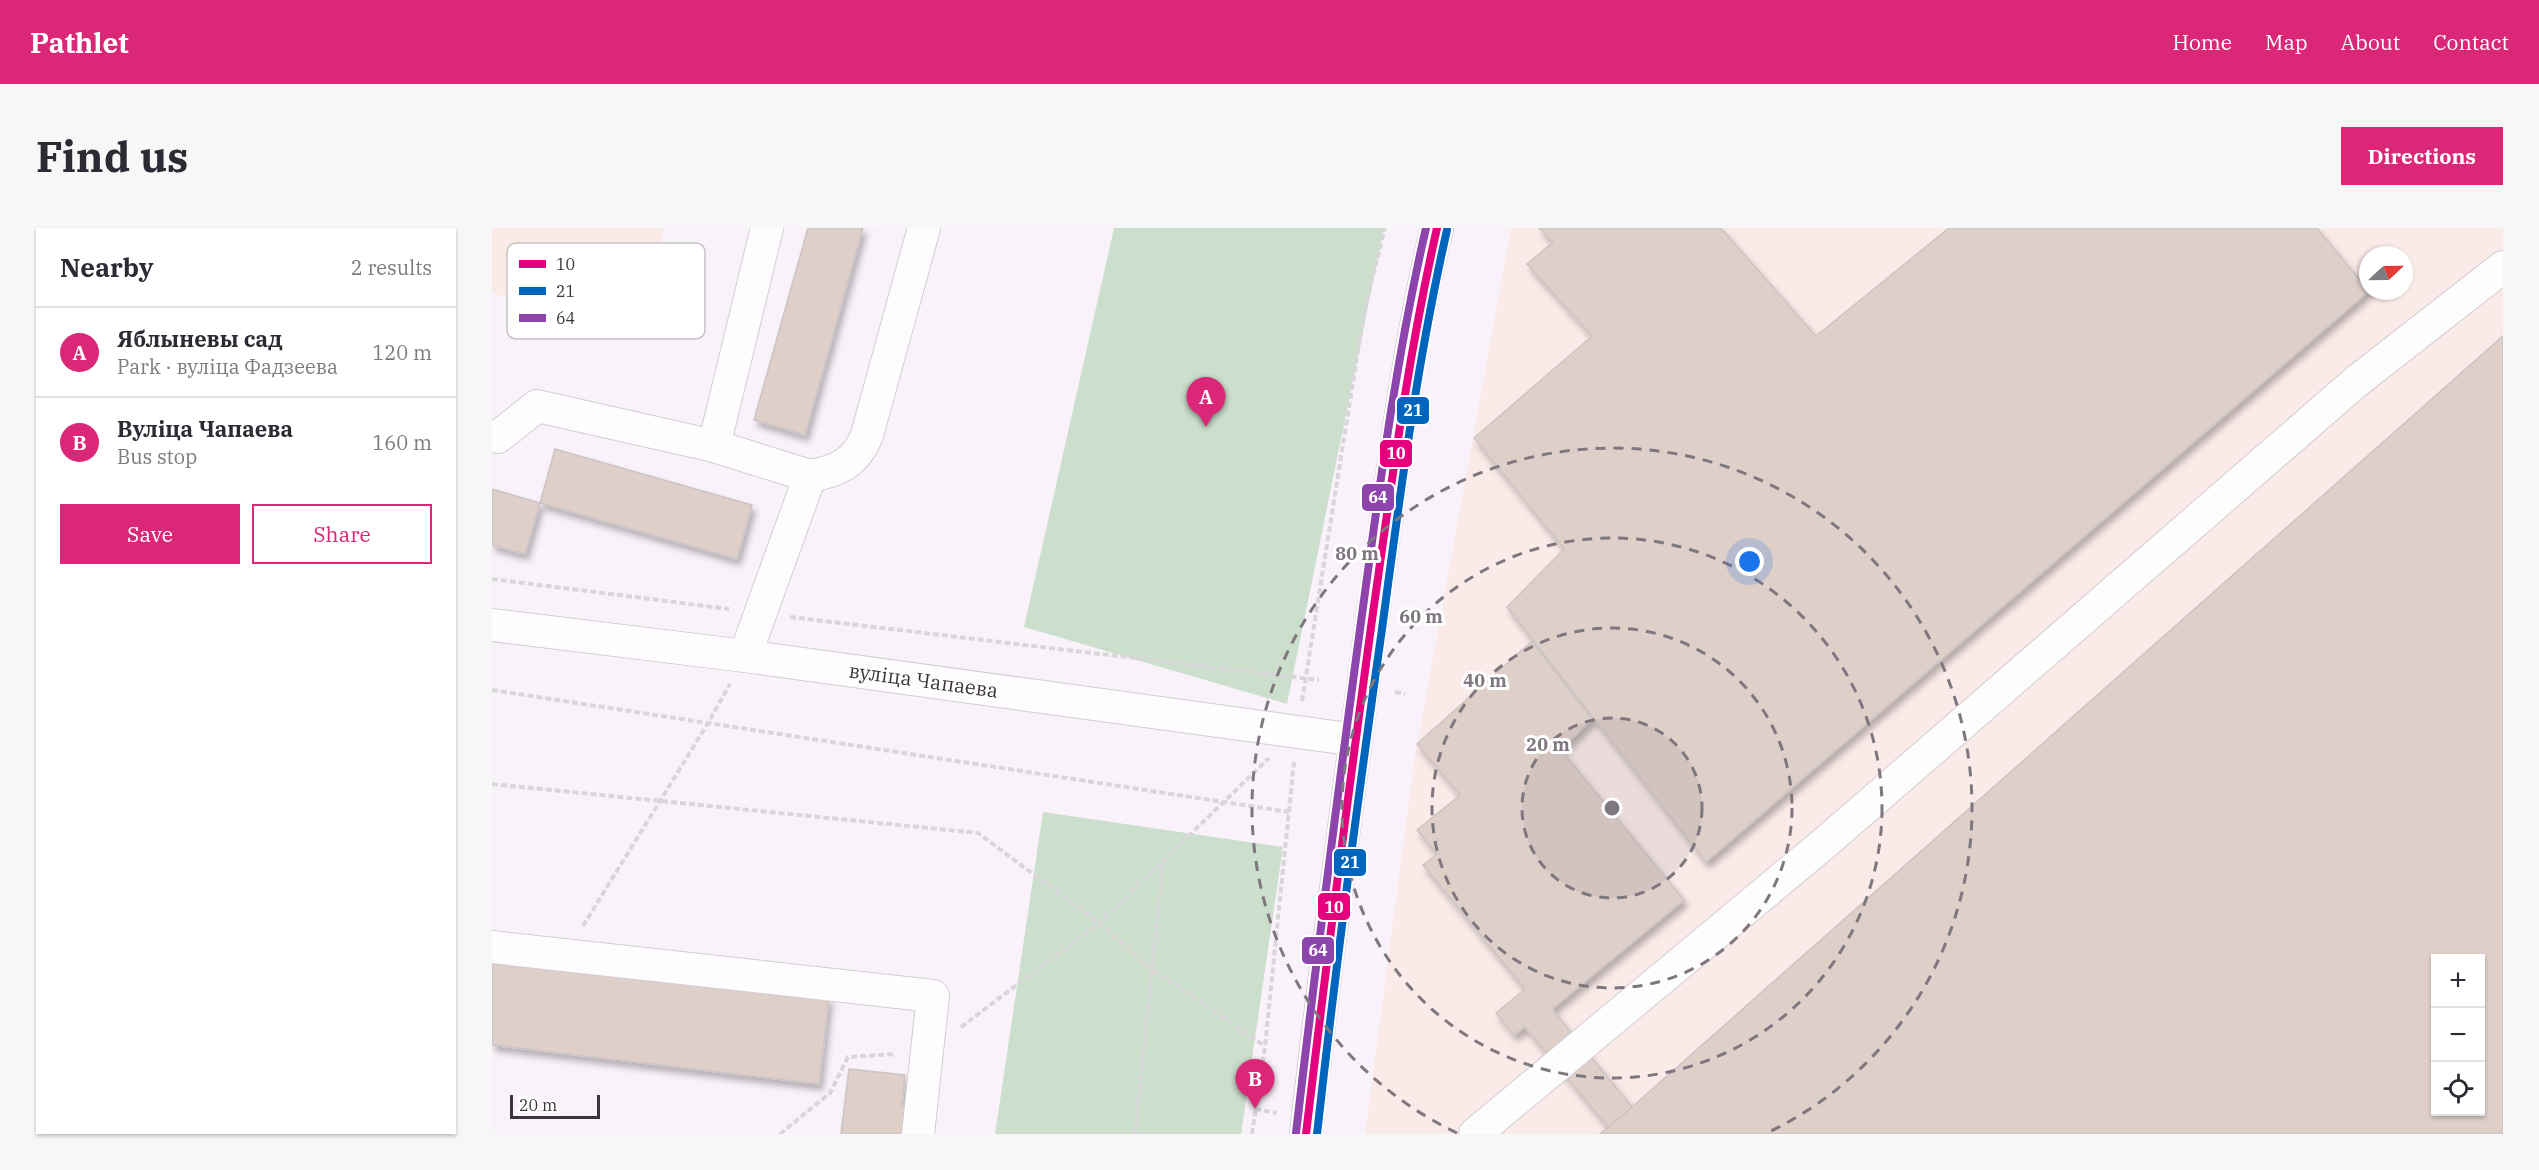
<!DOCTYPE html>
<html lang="en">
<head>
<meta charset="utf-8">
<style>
	:root { --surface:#fff; --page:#f7f7f7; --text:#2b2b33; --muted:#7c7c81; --line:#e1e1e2; --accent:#db2777 }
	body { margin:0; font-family:"IBM Plex Serif",serif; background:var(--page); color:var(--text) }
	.controls { position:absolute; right:18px; bottom:18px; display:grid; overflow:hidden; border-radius:0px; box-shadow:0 2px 4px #0004 }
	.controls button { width:54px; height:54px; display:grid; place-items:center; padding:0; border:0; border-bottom:2px solid var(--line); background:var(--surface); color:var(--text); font:30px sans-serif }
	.compass { position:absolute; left:1867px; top:18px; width:54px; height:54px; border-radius:50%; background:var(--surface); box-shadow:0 2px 4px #0004; rotate:68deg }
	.scale { position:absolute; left:18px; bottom:15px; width:90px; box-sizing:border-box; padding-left:6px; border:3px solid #3d353e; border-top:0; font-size:16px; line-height:21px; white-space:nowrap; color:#3d353e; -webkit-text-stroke:4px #fff; paint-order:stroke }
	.you { position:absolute; left:1258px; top:334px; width:21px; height:21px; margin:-15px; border:4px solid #fff; border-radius:50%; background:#1a73e8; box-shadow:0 0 0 9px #1a73e833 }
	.badge { display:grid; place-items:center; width:39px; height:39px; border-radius:50%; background:var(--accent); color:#fff; font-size:20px; font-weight:700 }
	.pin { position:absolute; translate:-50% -50px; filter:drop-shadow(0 2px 3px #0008) }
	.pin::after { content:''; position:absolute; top:32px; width:21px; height:18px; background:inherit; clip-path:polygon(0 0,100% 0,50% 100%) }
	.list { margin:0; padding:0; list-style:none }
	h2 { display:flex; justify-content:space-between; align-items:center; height:78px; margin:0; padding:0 24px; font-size:26px }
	h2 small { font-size:20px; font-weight:400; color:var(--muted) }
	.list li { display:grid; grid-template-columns:39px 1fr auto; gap:18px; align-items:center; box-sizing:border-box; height:90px; padding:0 24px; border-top:2px solid var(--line) }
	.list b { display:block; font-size:22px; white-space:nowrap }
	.list p { margin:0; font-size:20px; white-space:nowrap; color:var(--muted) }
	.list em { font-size:20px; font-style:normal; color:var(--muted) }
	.actions { display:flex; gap:12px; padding:18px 24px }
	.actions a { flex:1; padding:14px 0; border:2px solid var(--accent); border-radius:0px; text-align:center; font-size:21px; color:var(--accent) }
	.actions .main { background:var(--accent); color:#fff }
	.icon { flex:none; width:33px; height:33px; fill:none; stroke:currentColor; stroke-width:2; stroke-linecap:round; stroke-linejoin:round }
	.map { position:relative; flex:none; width:2011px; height:906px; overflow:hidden; border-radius:0px }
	header { display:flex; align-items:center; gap:36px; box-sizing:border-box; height:84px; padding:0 30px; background:var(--accent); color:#fff }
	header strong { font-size:28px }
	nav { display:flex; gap:33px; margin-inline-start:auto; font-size:21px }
	.intro { display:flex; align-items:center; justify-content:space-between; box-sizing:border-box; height:144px; padding:0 36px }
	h1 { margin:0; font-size:42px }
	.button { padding:15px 27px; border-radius:0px; background:var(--accent); color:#fff; font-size:21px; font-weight:700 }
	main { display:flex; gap:36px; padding:0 36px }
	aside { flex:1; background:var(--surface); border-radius:0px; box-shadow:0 2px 4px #0004 }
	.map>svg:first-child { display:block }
	.industrial { fill:#fbebe8; fill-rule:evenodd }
	.education { fill:#faebe7 }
	.green { fill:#ccdfcc }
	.building { fill:#decfc8; stroke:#ccc4c4; stroke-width:1.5; fill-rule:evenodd; filter:url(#shadow) }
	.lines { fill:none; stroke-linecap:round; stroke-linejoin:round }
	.minor-casing { stroke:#d4ccd4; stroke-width:34 }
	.path { stroke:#d8d6d8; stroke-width:4; stroke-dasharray:6 3; stroke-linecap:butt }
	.minor { stroke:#fefdfe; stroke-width:32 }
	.bus-1-casing { stroke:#fff; stroke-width:12 }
	.bus-2-casing { stroke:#fff; stroke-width:12 }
	.bus-3-casing { stroke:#fff; stroke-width:12 }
	.bus-1 { stroke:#e5007d; stroke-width:8 }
	.bus-2 { stroke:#0065bd; stroke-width:8 }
	.bus-3 { stroke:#8e44ad; stroke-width:8 }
	.ring { fill:none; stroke:#7f7780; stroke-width:3; stroke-dasharray:10 8 }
	.labels { text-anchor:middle; stroke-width:6; stroke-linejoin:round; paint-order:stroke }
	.street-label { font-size:20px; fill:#3d353e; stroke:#fff }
	.key { fill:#fff; stroke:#c5c2c5; stroke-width:1.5 }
	.key-label { font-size:16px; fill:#3d353e }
	.centre { fill:#7f7780; stroke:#fff; stroke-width:3 }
	.ring-label { font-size:18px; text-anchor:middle; font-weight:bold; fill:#7f7780; stroke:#fff; stroke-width:6; stroke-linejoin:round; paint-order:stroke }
	.line-badge { stroke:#fff; stroke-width:2 }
	.badge-label { font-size:16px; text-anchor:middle; font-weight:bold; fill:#fff }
</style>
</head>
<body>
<header>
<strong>Pathlet</strong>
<nav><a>Home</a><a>Map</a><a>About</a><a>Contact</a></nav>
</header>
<div class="intro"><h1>Find us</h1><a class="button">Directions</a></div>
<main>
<aside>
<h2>Nearby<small>2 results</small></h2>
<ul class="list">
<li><span class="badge">A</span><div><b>Яблыневы сад</b><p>Park · вуліца Фадзеева</p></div><em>120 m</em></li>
<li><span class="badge">B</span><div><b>Вуліца Чапаева</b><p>Bus stop</p></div><em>160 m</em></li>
</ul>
<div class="actions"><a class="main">Save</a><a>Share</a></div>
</aside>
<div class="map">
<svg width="2011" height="906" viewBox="0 0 2011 906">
	<defs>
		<filter id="shadow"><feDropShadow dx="3.5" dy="6" stdDeviation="3" flood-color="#0004"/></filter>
	</defs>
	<rect width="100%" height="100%" fill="#faf2fa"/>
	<path class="industrial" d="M1019,0H2011V906H873L922,534ZM1876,27H1912V63H1876ZM1944,730H1988V884H1944Z"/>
	<path class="education" d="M0,0H172L143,104L0,65Z"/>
	<g class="green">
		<path d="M622,0H892L795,476L532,399Z"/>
		<path d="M551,584L791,619L749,906H503Z"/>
	</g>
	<g class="building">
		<path d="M316,0H371L313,207L262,192Z"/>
		<path d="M1047,0H1229L1324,108L1457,0H1825L1877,63L1214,634L1015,379L1072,321L982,210L1100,108L1035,36L1061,14Z"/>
		<path d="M2011,108V906H1108L1140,879ZM1944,730H1988V884H1944Z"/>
		<path d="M63,221L260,277L245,331L48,275Z"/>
		<path d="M0,261L48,275L33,326L0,317Z"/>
		<path d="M1040,413L1100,491L1069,522L1192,672L1060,781L1140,879L1116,899L1033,799L1022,807L1004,785L1033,761L931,637L945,626L925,602L968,567L925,516Z"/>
		<path d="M0,732L337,770L327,856L0,817Z"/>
		<path d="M357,841L413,847L410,877L416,878L413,906H349Z"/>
	</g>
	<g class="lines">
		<g class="minor-casing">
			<g id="minor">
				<path d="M0,208L6,209L45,178L222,218L275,0"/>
				<path d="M222,218L318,248"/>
				<path id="s1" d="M0,397L253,428L864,512"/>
				<path d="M253,428L318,248C346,243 364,235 375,207L432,0"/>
				<path d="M0,719L441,768L426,906"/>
				<path d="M814,906C834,732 857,559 881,386C899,257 914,127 945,0"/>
				<path d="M983,906L1335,613L1865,153L2011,39"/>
			</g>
		</g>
		<g class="path">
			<path d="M0,351L237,381"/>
			<path d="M298,389L827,452"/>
			<path d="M0,462L797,584"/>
			<path d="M903,464L913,466"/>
			<path d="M810,473L873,79L893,0"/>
			<path d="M0,556L486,605L607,695L660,741L773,818"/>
			<path d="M91,698L216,495L238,456"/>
			<path d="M469,799L607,695L777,530"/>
			<path d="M763,881L785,885"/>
			<path d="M288,906L338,865L356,829L404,826"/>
			<path d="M643,906L671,636"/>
			<path d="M760,906L773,818L802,534"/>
		</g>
		<use href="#minor" class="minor"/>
		<g class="bus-1-casing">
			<path id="bus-1" d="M814,906C834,737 856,568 879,399C898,266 915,132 945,0"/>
		</g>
		<g class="bus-2-casing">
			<path id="bus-2" d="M825,906C844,737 866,569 890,401C908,267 925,134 955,2"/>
		</g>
		<g class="bus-3-casing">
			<path id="bus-3" d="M804,905C824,734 846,564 869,394C887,262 904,130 934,0"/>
		</g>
		<use href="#bus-1" class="bus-1"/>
		<use href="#bus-2" class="bus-2"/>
		<use href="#bus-3" class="bus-3"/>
	</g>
	<circle cx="1120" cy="580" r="90" fill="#7f7780" fill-opacity=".12"/>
	<g class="ring">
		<circle cx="1120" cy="580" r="90"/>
		<circle cx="1120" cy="580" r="180"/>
		<circle cx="1120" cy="580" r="270"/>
		<path d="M965 905A360 360 0 1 1 1275 905"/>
	</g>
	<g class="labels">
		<g class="street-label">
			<text dy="7" stroke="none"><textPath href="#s1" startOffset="435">вуліца Чапаева</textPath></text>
		</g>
	</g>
	<rect x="15" y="15" width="198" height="96" rx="9" class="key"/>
	<rect x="27" y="32" width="27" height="8" fill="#e5007d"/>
	<rect x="27" y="59" width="27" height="8" fill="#0065bd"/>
	<rect x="27" y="86" width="27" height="8" fill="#8e44ad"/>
	<g class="key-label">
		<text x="64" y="42">10</text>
		<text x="64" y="69">21</text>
		<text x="64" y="96">64</text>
	</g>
	<circle cx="1120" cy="580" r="9" class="centre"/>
	<g class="ring-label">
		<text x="865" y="332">80 m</text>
		<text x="929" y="395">60 m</text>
		<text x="993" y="459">40 m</text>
		<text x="1056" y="523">20 m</text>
	</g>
	<g class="line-badge">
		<rect x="904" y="168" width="34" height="29" rx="6" fill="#0065bd"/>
		<rect x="887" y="211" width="34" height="29" rx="6" fill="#e5007d"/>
		<rect x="869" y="255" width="34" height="29" rx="6" fill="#8e44ad"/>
		<rect x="841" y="620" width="34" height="29" rx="6" fill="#0065bd"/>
		<rect x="825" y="664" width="34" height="29" rx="6" fill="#e5007d"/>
		<rect x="809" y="708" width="34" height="29" rx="6" fill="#8e44ad"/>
	</g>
	<g class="badge-label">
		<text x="921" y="188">21</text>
		<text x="904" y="231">10</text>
		<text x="886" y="275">64</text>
		<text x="858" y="640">21</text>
		<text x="842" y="685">10</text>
		<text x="826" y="728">64</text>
	</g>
</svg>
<div class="controls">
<button>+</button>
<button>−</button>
<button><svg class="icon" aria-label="locate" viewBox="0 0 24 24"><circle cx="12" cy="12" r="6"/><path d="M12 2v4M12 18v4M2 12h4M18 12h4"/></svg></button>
</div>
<svg class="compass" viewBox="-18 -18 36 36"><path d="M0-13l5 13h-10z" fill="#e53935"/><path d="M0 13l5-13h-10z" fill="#7c7c81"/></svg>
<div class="scale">20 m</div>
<div class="you"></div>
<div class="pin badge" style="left:714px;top:199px">A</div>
<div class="pin badge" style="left:763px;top:881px">B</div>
</div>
</main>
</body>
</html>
